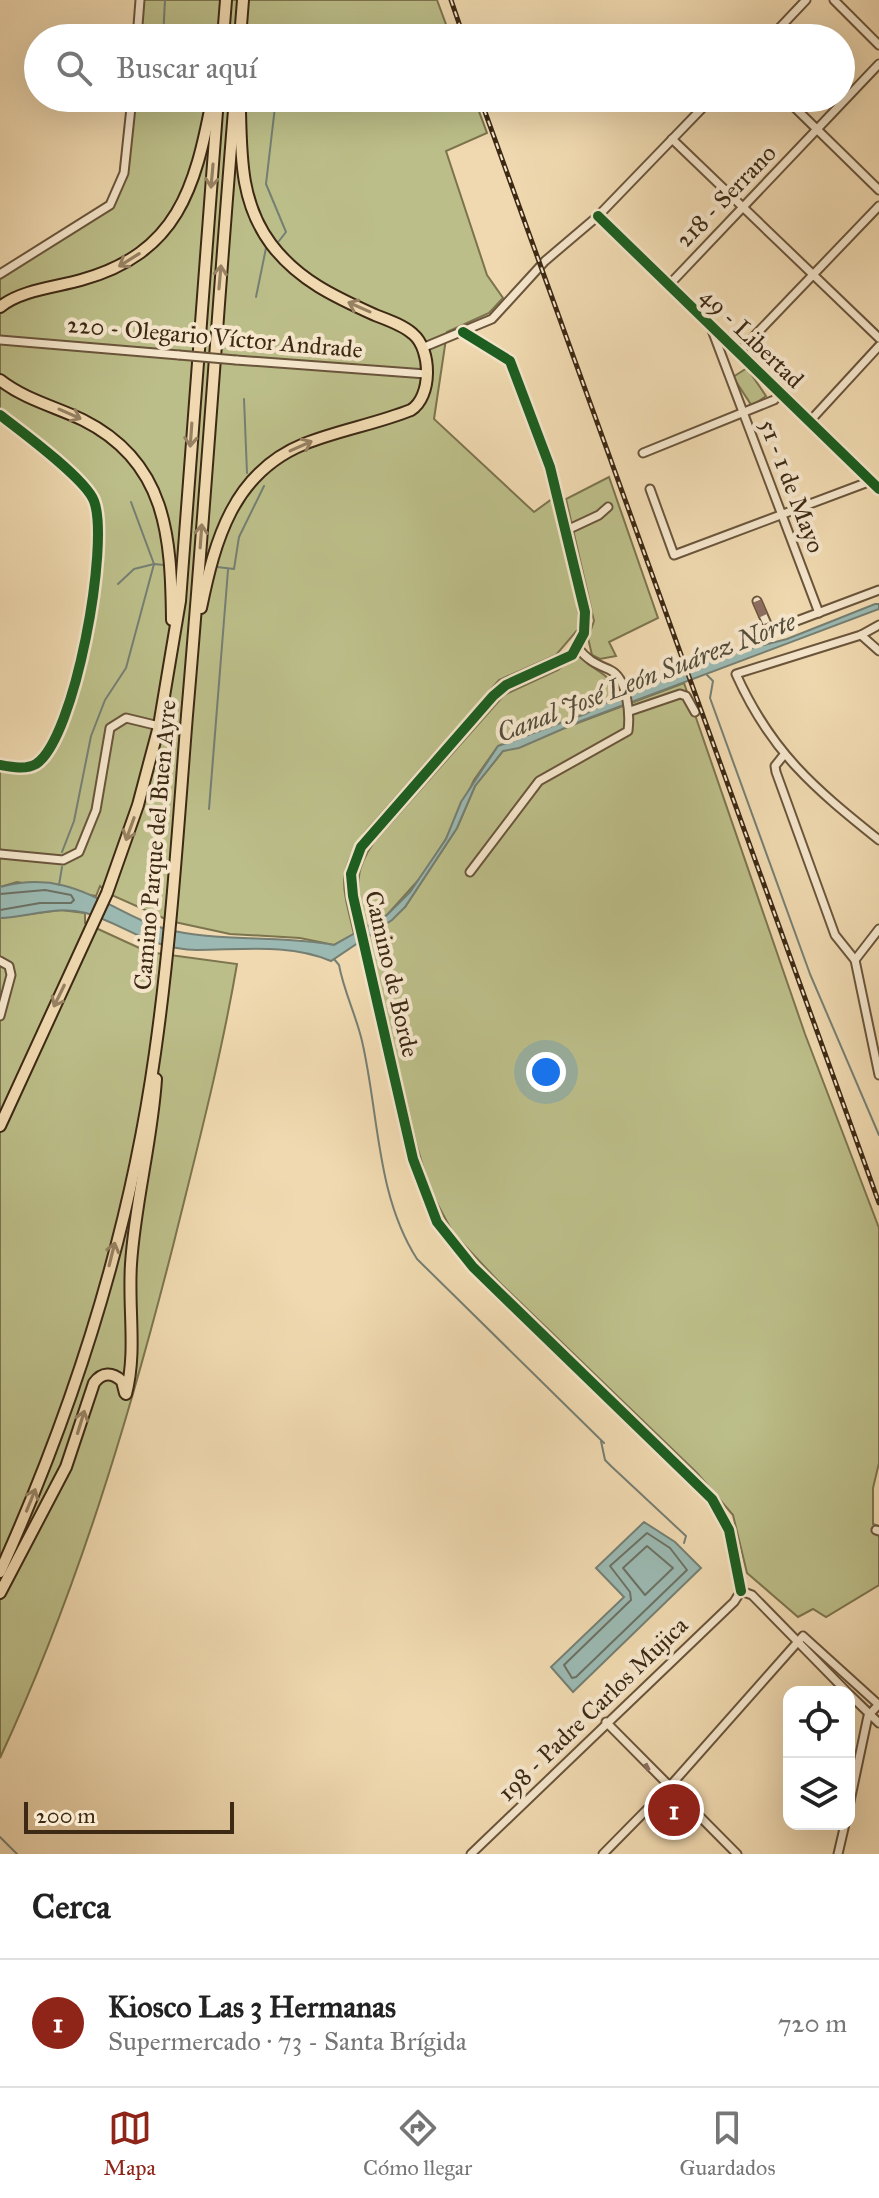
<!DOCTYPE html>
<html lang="es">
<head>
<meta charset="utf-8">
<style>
	:root { --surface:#fff; --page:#f6f6f6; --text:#222; --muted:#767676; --line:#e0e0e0; --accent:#8f2418 }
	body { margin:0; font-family:"IM FELL Great Primer",serif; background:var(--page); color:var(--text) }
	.controls { position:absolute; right:24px; bottom:24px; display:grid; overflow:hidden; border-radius:16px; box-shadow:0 8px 32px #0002 }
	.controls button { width:72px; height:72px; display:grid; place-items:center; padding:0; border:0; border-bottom:2px solid var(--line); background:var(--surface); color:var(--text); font:40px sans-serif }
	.scale { position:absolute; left:24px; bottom:20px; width:210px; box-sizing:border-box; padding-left:8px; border:4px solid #3d2914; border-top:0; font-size:22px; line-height:28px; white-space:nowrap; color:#3d2914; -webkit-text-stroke:6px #f5e6cc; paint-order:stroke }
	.you { position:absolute; left:546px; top:1072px; width:28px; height:28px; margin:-20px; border:6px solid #fff; border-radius:50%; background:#1a73e8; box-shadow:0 0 0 12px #1a73e833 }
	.badge { display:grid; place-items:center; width:52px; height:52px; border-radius:50%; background:var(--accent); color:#fff; font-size:26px; font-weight:700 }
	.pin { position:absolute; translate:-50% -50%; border:4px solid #fff; box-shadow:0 2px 8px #0006 }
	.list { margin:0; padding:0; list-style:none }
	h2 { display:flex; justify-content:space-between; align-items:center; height:104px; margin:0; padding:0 32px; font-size:34px }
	h2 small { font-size:26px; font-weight:400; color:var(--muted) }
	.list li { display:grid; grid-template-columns:52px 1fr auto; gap:24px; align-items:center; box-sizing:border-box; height:128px; padding:0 32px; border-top:2px solid var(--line) }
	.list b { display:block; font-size:30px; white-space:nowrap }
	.list p { margin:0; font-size:26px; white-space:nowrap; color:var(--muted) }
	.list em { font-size:26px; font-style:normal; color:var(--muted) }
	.icon { flex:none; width:44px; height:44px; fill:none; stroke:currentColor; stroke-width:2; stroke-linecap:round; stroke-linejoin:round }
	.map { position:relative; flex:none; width:879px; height:1854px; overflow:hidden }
	.search { position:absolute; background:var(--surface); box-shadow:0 8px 32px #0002; left:24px; right:24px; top:24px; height:88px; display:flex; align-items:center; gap:20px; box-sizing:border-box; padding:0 28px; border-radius:44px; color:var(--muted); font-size:30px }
	.sheet { height:232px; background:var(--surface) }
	nav { display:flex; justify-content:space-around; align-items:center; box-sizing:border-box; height:112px; border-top:2px solid var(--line); background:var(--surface); font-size:22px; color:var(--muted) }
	nav a { display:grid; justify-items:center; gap:4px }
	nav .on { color:var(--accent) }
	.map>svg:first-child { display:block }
	.green { fill:#bcbe89; stroke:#7c744e; stroke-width:2 }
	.water { fill:#9bb9b2; stroke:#757f73; stroke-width:2 }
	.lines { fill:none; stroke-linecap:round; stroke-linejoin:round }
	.shore { stroke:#6c7163; stroke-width:2 }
	.stream { stroke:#757f73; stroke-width:2 }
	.minor-casing { stroke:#6a553b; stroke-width:11 }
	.highway-casing { stroke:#3d2914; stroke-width:14 }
	.minor { stroke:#f5e6cc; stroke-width:7 }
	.highway { stroke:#f0d9b0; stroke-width:10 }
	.rail-casing { stroke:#3d2914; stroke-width:5 }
	.rail { stroke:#f5e6cc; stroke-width:2; stroke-dasharray:6; stroke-linecap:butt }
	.minor-bridge-casing { stroke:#6a553b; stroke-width:11; stroke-linecap:butt }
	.minor-bridge { stroke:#f5e6cc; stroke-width:7 }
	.quiet { stroke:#8d6e63; stroke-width:8; stroke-dasharray:16 8; stroke-linecap:butt }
	.cycleway-casing { stroke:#f5e6cc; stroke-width:15 }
	.cycleway { stroke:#1b5e20; stroke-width:10 }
	.oneway { stroke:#968162 }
	.labels { text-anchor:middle; stroke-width:8; stroke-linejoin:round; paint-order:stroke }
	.street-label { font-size:24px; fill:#3d2914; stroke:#f5e6cc }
	.water-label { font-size:26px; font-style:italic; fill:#544d3c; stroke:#f5e6cc }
</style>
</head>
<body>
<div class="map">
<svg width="879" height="1854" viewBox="0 0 879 1854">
	<rect width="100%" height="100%" fill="#f0d9b0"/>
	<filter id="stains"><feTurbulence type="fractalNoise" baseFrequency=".0025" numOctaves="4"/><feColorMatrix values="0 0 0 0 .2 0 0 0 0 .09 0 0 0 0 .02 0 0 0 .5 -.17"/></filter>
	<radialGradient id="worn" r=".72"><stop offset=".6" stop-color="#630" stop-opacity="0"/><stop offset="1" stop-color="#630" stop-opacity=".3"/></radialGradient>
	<g class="green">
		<path d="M140,0H437L451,38H137Z"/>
		<path d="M132,98H474L487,133L446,151L487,275L503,298L489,313L447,332L434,419L534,512L552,499L574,582L580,627L556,655L499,680L365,832C335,875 343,886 354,934L334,945L300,938L230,934L170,921L107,893L100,886L96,896L17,882L0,887V765H35L51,747L87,644L97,517L90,494L0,415V274L110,204L124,173Z"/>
		<path d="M747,368L766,396L752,406L733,377Z"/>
		<path d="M609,477L658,618L609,642L616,656L600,659L592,655L588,638L594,621L566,499Z"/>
		<path d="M578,653C594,675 607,667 618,696L585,714L498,746L474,780L446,839L423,875L387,915L366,927C358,890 351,875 374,842L504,695L558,670Z"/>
		<path d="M684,683L805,1034L879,1228V1463L873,1488V1524L879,1526V1585L826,1617L813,1609L798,1617L747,1573L733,1515L697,1473L500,1283L453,1233L430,1190L416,1143L368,937L405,907L457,828L475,786L503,751Z"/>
		<path d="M61,910L85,913V923L148,952L237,964C221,1058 197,1149 174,1242C129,1419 77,1592 0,1758V918Z"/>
	</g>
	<g class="water">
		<path d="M875,604H879V609L581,721L519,748L503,751L475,786L457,828L405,907L392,920L331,961C289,943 241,950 197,950C150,949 126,925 86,913C56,905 29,917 0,918V887C78,866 110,917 174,931C226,942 282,935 334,945L387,915L410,892L446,839L461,802L498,746L585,714L618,696L722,656L787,639Z"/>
		<path d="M644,1522L675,1542L701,1568L573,1692L551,1667L624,1597L596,1568Z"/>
	</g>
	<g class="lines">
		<g class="shore">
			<path d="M0,894L45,890L71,895L74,900L71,903H40L0,910"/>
			<path d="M647,1533L670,1548L687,1570L576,1677L572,1678L564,1665L631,1600L630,1592L610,1566Z"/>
			<path d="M647,1546L673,1568L645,1595L623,1568Z"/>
		</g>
		<g class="stream">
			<path d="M163,38L165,0"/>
			<path d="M276,98L266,184L286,232L279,241"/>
			<path d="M256,297L266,248"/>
			<path d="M244,399L247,473"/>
			<path d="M217,567L234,569L239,537L264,486"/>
			<path d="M118,584L134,569L154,564L131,502"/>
			<path d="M707,675L713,681L710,698L810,974L879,1135"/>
			<path d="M209,809L228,570"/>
			<path d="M62,852L74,821L91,736L105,700L126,668L154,564L164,565"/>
			<path d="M59,885L62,867"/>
			<path d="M334,959L339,965C344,992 356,1015 362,1041C379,1114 376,1195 417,1259L604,1443"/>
			<path d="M601,1441L605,1460L611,1466L686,1536L684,1543"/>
			<path d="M0,1837L17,1854"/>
		</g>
		<g class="minor-casing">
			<g id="minor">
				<path d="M834,0L879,45"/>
				<path d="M137,38L140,0"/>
				<path d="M770,38L806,0"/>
				<path d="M785,98L879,190"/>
				<path d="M672,139L879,338"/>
				<path d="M598,216L879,489"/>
				<path d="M0,274L110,205L124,173L132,98"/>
				<path d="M668,286L879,64"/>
				<path d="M712,330L819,613"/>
				<path d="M463,332L510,361L550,467L585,612L584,633L572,655L506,685L493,696L361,847L351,874L353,896L413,1159L437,1222L473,1267L712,1499L729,1530L741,1591"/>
				<path d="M0,340L179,355"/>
				<path d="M422,348L492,319L545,261L598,216L712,98"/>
				<path d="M738,353L879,206"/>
				<path d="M236,360L426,374"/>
				<path d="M0,415C21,431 86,479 94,501C110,543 75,739 36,764C26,770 11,767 0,765"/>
				<path d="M810,421L879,346"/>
				<path d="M643,453L774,400L780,394"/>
				<path d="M650,489L674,555L871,481"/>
				<path d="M567,530L599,515L608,507"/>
				<path d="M757,601L770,631L879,590"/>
				<path d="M879,625L861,635L736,674C771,752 814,788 879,840"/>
				<path d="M861,635L879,651"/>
				<path d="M630,711L680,694L686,696L695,712"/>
				<path d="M783,756L775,766L776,772L835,935L855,960L879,1075"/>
				<path d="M0,854L63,860L79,852L96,810L110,728L126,718L159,726"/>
				<path d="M470,872L539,781L628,731C630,715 628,678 610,670C597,664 588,661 578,648"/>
				<path d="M855,960L879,929"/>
				<path d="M0,961L9,966L11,975L0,1016"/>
				<path d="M876,1530L879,1531"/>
				<path d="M741,1591L752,1595L847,1692"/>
				<path d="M849,1694L879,1723"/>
				<path d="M606,1722L737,1854"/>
				<path d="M849,1806L868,1716L879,1704"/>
				<path d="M471,1854L734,1602L741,1591"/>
				<path d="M603,1854L671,1785L803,1636L879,1705"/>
				<path d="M838,1854L845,1824"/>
			</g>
		</g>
		<g class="highway-casing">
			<g id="highway">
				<path d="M223,38L226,0"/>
				<path d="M240,38L243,0"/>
				<path d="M0,307C21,290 56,287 81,280C178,253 195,188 212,100"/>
				<path d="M0,380C24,399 56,407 83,420C167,462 171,537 172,620"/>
				<path d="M201,608C215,540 233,473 304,444C339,430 376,424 411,410C432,397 432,350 413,334C403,325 388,320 375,315C335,297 298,280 271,244C241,204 241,158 240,110"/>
				<path d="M0,1126L107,893L138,805L159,726L180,601L218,98"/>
				<path d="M126,1394C137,1351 128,1309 131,1264C135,1202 152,1141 156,1079"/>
				<path d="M0,1572C74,1408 130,1231 155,1053C171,941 178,828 187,715C205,509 218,304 235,98"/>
				<path d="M0,1593L66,1467L94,1383C102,1372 112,1372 122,1381L125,1393"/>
			</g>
		</g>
		<use href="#minor" class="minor"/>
		<use href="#highway" class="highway"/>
		<g class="rail-casing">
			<g id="rail">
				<path d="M451,0L464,38"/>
				<path d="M480,98L879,1203"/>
			</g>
		</g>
		<use href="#rail" class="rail"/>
		<g class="minor-bridge-casing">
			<path id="minor-bridge" d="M179,355L236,360"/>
		</g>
		<use href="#minor-bridge" class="minor-bridge"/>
		<g class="quiet">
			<path d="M757,601L770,631"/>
			<path d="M645,1768L649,1766"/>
		</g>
		<g class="cycleway-casing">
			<g id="cycleway">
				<path d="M598,216L879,489"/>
				<path d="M463,332L510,361L550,467L585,612L584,633L572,655L506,685L493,696L361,847L351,874L353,896L413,1159L437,1222L473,1267L712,1499L729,1530L741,1591"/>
				<path d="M0,415C21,431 86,479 94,501C110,543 75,739 36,764C26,770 11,767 0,765"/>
			</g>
		</g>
		<use href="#cycleway" class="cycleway"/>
	</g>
	<defs><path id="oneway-shaft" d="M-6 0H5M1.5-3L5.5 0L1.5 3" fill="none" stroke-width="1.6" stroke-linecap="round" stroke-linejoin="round" transform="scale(2)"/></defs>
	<g class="oneway">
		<use href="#oneway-shaft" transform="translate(212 176) rotate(95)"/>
		<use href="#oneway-shaft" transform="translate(129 260) rotate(148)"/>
		<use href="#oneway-shaft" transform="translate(220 277) rotate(-85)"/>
		<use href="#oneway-shaft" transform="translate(359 307) rotate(-156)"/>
		<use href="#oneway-shaft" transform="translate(70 414) rotate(24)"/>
		<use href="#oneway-shaft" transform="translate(191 435) rotate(94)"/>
		<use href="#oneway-shaft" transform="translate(301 446) rotate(-24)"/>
		<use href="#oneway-shaft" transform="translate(201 536) rotate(-86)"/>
		<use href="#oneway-shaft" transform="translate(130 829) rotate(110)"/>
		<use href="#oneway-shaft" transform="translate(59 996) rotate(116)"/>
		<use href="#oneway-shaft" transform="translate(112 1254) rotate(-76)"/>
		<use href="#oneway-shaft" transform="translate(81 1422) rotate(-73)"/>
		<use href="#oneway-shaft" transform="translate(31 1500) rotate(-68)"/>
	</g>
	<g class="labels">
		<g class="street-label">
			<text transform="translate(726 196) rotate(-46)" y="8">218 - Serrano</text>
			<text transform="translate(215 337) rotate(5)" y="8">220 - Olegario Víctor Andrade</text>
			<text transform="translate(752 338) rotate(44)" y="8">49 - Libertad</text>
			<text transform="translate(792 486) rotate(69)" y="8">51 - 1 de Mayo</text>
			<text transform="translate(155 845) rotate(-85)" y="8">Camino Parque del Buen Ayre</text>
			<text transform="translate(392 974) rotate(77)" y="8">Camino de Borde</text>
			<text transform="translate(593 1709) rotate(-44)" y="8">198 - Padre Carlos Mujica</text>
		</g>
		<g class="water-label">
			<text transform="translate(646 677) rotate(-21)" y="9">Canal José León Suárez Norte</text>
		</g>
	</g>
	<rect width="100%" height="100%" filter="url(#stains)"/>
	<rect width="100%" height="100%" fill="url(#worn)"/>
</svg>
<div class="controls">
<button><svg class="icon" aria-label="locate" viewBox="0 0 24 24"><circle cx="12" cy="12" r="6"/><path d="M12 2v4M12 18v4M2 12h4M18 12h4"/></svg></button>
<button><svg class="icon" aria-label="layers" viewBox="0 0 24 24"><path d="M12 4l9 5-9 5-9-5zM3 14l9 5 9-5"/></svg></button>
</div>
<div class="scale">200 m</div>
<div class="you"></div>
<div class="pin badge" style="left:674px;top:1810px">1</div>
<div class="search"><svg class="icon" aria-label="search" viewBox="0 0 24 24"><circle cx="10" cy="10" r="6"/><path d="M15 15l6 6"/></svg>Buscar aquí</div>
</div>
<section class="sheet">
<h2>Cerca<small></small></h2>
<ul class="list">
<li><span class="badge">1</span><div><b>Kiosco Las 3 Hermanas</b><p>Supermercado · 73 - Santa Brígida</p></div><em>720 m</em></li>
</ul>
</section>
<nav>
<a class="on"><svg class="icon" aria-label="map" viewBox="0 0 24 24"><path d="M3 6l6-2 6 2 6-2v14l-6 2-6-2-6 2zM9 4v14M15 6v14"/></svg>Mapa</a>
<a><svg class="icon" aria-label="directions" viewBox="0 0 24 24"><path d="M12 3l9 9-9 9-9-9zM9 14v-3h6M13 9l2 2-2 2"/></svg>Cómo llegar</a>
<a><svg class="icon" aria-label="saved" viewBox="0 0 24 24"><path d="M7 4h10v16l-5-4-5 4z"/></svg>Guardados</a>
</nav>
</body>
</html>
